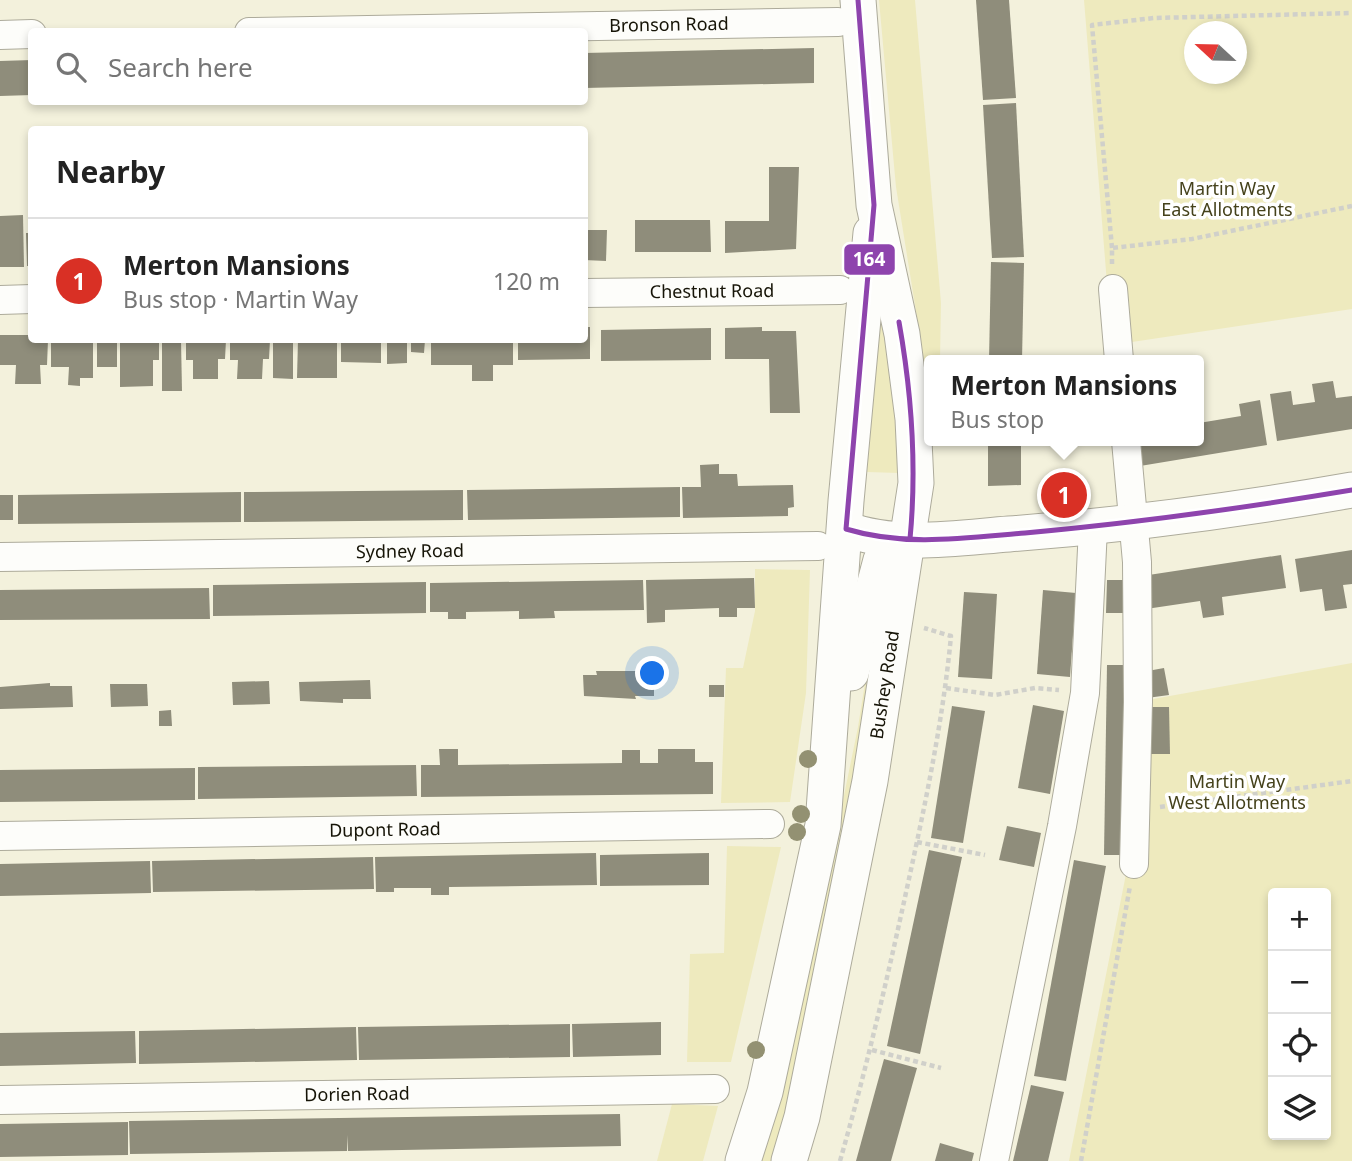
<!DOCTYPE html>
<html lang="en">
<head>
<meta charset="utf-8">
<style>
	:root { --surface:#fff; --page:#f2f2f2; --text:#222; --muted:#767676; --line:#e0e0e0; --accent:#d93025 }
	body { margin:0; font-family:"Noto Sans",sans-serif; background:var(--page); color:var(--text) }
	.controls { position:absolute; right:21px; bottom:21px; display:grid; overflow:hidden; border-radius:7px; box-shadow:0 4px 10px #0003 }
	.controls button { width:63px; height:63px; display:grid; place-items:center; padding:0; border:0; border-bottom:2px solid var(--line); background:var(--surface); color:var(--text); font:35px sans-serif }
	.compass { position:absolute; left:1184px; top:21px; width:63px; height:63px; border-radius:50%; background:var(--surface); box-shadow:0 4px 10px #0003; rotate:292deg }
	.you { position:absolute; left:653px; top:674px; width:24px; height:24px; margin:-18px; border:5px solid #fff; border-radius:50%; background:#1a73e8; box-shadow:0 0 0 10px #1a73e833 }
	.badge { display:grid; place-items:center; width:46px; height:46px; border-radius:50%; background:var(--accent); color:#fff; font-size:23px; font-weight:700 }
	.pin { position:absolute; translate:-50% -50%; border:4px solid #fff; box-shadow:0 2px 7px #0006 }
	.popup { position:absolute; left:924px; top:355px; width:280px; height:91px; box-sizing:border-box; display:grid; place-content:center; border-radius:7px; background:var(--surface); filter:drop-shadow(0 2px 5px #0005); font-size:23px; white-space:nowrap; color:var(--muted) }
	.popup b { font-size:26px; color:var(--text) }
	.popup::after { content:''; position:absolute; left:50%; top:100%; margin-left:-14px; border:14px solid transparent; border-top-color:var(--surface) }
	.list { margin:0; padding:0; list-style:none }
	h2 { display:flex; justify-content:space-between; align-items:center; height:91px; margin:0; padding:0 28px; font-size:30px }
	h2 small { font-size:23px; font-weight:400; color:var(--muted) }
	.list li { display:grid; grid-template-columns:46px 1fr auto; gap:21px; align-items:center; box-sizing:border-box; height:126px; padding:0 28px; border-top:2px solid var(--line) }
	.list b { display:block; font-size:26px; white-space:nowrap }
	.list p { margin:0; font-size:23px; white-space:nowrap; color:var(--muted) }
	.list em { font-size:23px; font-style:normal; color:var(--muted) }
	.icon { flex:none; width:38px; height:38px; fill:none; stroke:currentColor; stroke-width:2; stroke-linecap:round; stroke-linejoin:round }
	.map { position:relative; flex:none; width:1352px; height:1161px; overflow:hidden }
	.search { position:absolute; background:var(--surface); box-shadow:0 4px 10px #0003; left:28px; top:28px; width:560px; height:77px; display:flex; align-items:center; gap:18px; box-sizing:border-box; padding:0 24px; border-radius:7px; color:var(--muted); font-size:26px }
	.panel { position:absolute; background:var(--surface); box-shadow:0 4px 10px #0003; left:28px; top:126px; width:560px; height:217px; border-radius:7px }
	.map>svg:first-child { display:block }
	.green { fill:#eeeabe; fill-rule:evenodd }
	.building { fill:#8f8d7b }
	.lines { fill:none; stroke-linecap:round; stroke-linejoin:round }
	.minor-casing { stroke:#adab9b; stroke-width:30 }
	.major-casing { stroke:#adab9b; stroke-width:37 }
	.path { stroke:#d0d0ca; stroke-width:4.5; stroke-dasharray:5 3.5; stroke-linecap:butt }
	.minor { stroke:#fdfdfa; stroke-width:28 }
	.major { stroke:#fdfdfa; stroke-width:35 }
	.bus-1-casing { stroke:#fff; stroke-width:10 }
	.bus-1 { stroke:#8e44ad; stroke-width:5 }
	.tree { fill:#939172 }
	.labels { text-anchor:middle; stroke-width:7; stroke-linejoin:round; paint-order:stroke }
	.street-label { font-size:18px; fill:#161407; stroke:#fff }
	.park-label { font-size:18px; fill:#45421c; stroke:#fff }
	.line-badge { stroke:#fff; stroke-width:2.5 }
	.badge-label { font-size:19px; text-anchor:middle; font-weight:bold; fill:#fff }
</style>
</head>
<body>
<div class="map">
<svg width="1352" height="1161" viewBox="0 0 1352 1161">
	<rect width="100%" height="100%" fill="#f3f1dc"/>
	<g class="green">
		<path d="M879,0H915L941,303L940,360H929V392L896,187Z"/>
		<path d="M1084,0H1352V309L1112,345ZM1194,32H1236V74H1194Z"/>
		<path d="M878,321H887L899,473L867,472Z"/>
		<path d="M755,569L810,570L806,693L790,802L721,803L726,668H743L755,611Z"/>
		<path d="M879,595L863,732L791,1096L774,1161H755L814,942L858,727Z"/>
		<path d="M1352,663V1161H1069L1128,864L1131,703ZM1273,893H1326V1135H1273Z"/>
		<path d="M727,846L781,847L731,1062H687L690,954L724,953Z"/>
		<path d="M672,1104L718,1106L703,1161H657Z"/>
	</g>
	<g class="building">
		<path d="M976,0H1009L1016,98L983,100Z"/>
		<path d="M814,48V83L584,88V53Z"/>
		<path d="M32,60V95L0,96V61Z"/>
		<path d="M1016,103L1024,257L992,258L983,105Z"/>
		<path d="M769,167H799L796,249L725,253V221H769Z"/>
		<path d="M23,215L24,267H0V216Z"/>
		<path d="M635,220H710L711,252H635Z"/>
		<path d="M584,230H607L606,261L584,260Z"/>
		<path d="M26,233H32V266H27Z"/>
		<path d="M991,262L1024,263L1022,360H989Z"/>
		<path d="M584,327H590V359L518,360V340H584Z"/>
		<path d="M762,327V331H796L800,413H770L769,359H725V328Z"/>
		<path d="M711,328V360L601,361V330Z"/>
		<path d="M0,335H32V340H48L47,365H40L41,384H15L16,365H0Z"/>
		<path d="M51,340H93V378H80V386L68,385L69,367H51Z"/>
		<rect x="97" y="340" width="20" height="27"/>
		<path d="M120,340H159V360H153V386L120,387Z"/>
		<path d="M162,340H181L182,391H162Z"/>
		<path d="M186,340H226L225,359H218V379H193V360H186Z"/>
		<path d="M230,340H270L269,359H263L262,379H237L238,360H230Z"/>
		<path d="M273,340H293V379L273,378Z"/>
		<path d="M298,340H337V378H297Z"/>
		<path d="M341,340H381V363L341,362Z"/>
		<path d="M387,340H407V363L387,364Z"/>
		<path d="M411,340H425L424,353L411,352Z"/>
		<path d="M431,340H513V365H493V381H472V365H431Z"/>
		<path d="M1333,381L1336,398L1352,396V429L1277,441L1270,394L1291,391L1293,405L1315,402L1312,384Z"/>
		<path d="M1260,400L1267,445L1140,466L1136,441H1199V423L1241,416L1239,404Z"/>
		<path d="M988,441H1021V485L988,486Z"/>
		<path d="M719,464V474H737L738,486L793,485L794,507L788,508V516L683,518L682,487H701L700,465Z"/>
		<path d="M680,487V517L468,520L467,490Z"/>
		<path d="M463,490V520L244,522V492Z"/>
		<path d="M241,492V522L18,524V495Z"/>
		<rect x="0" y="495" width="13" height="25"/>
		<path d="M1352,550V584L1343,585L1347,608L1325,611L1322,589L1300,592L1295,559Z"/>
		<path d="M1281,555L1286,588L1222,597L1224,615L1203,618L1200,601L1146,609L1142,576Z"/>
		<path d="M754,578L755,608H737V617H719V608L665,610V622L647,623L646,580Z"/>
		<path d="M643,580L644,610L554,611L555,618L519,619V611L466,612V619H448V612H430V583Z"/>
		<path d="M1107,580H1128V613H1106Z"/>
		<path d="M426,582V613L213,616V585Z"/>
		<path d="M209,588L210,619L0,620V590Z"/>
		<path d="M1043,590L1076,593L1070,677L1037,674Z"/>
		<path d="M964,592L997,594L992,679L958,677Z"/>
		<path d="M1107,665H1128L1124,855H1104Z"/>
		<path d="M1164,668L1169,695L1147,698L1142,672Z"/>
		<path d="M596,671H636V676H654V696H635L636,699L584,696L583,675H597Z"/>
		<path d="M370,680L371,699H343V703L300,701L299,682Z"/>
		<path d="M269,681L270,704L233,705L232,682Z"/>
		<path d="M50,683V686H72L73,707L0,709V687Z"/>
		<path d="M110,684H147L148,706L111,707Z"/>
		<rect x="709" y="685" width="15" height="12"/>
		<path d="M1033,705L1064,711L1050,794L1018,788Z"/>
		<path d="M952,706L985,711L963,843L931,838Z"/>
		<path d="M1145,707H1169L1170,754H1145Z"/>
		<path d="M171,710L172,726H159V711Z"/>
		<path d="M439,749H458V765L622,763V750H640V763H658V749H695V762H713V794L421,797V765H440Z"/>
		<path d="M416,765L417,796L198,799V767Z"/>
		<path d="M195,768V800L0,802V770Z"/>
		<path d="M1007,826L1041,833L1034,867L999,860Z"/>
		<path d="M929,850L962,857L920,1054L887,1046Z"/>
		<path d="M596,853L597,885L449,887V895H431V888H394V892H376L375,857Z"/>
		<path d="M709,853V885L600,886V855Z"/>
		<path d="M373,857L374,889L153,892L152,861Z"/>
		<path d="M1074,860L1106,866L1066,1081L1034,1076Z"/>
		<path d="M150,861L151,893L0,896V864Z"/>
		<path d="M661,1022V1055L573,1057L572,1024Z"/>
		<path d="M570,1024V1057L359,1060L358,1027Z"/>
		<path d="M356,1027L357,1060L139,1064V1031Z"/>
		<path d="M135,1031L136,1063L0,1066V1033Z"/>
		<path d="M884,1059L917,1068L891,1161H856Z"/>
		<path d="M1031,1085L1064,1092L1048,1161H1013Z"/>
		<path d="M620,1114L621,1146L348,1151L347,1135V1151L130,1154L129,1121Z"/>
		<path d="M128,1122V1155L0,1157V1124Z"/>
		<path d="M940,1143L974,1153L972,1161H935Z"/>
	</g>
	<g class="lines">
		<g class="minor-casing">
			<g id="minor">
				<path id="s1" d="M249,32L838,22"/>
				<path d="M0,35L32,34"/>
				<path d="M1113,289L1119,360"/>
				<path id="s2" d="M584,293L840,290"/>
				<path d="M0,300L32,299"/>
				<path d="M1126,441L1137,562L1138,702L1134,864"/>
				<path id="s3" d="M0,557L818,546"/>
				<path id="s4" d="M0,836L770,824"/>
				<path id="s5" d="M0,1100L715,1089"/>
				<path d="M994,1161L1062,826L1085,693L1093,528"/>
			</g>
		</g>
		<g class="major-casing">
			<g id="major">
				<path d="M846,529C896,548 957,538 1009,534C1125,525 1238,510 1352,490"/>
				<path d="M851,673L881,560L898,540"/>
				<path d="M743,1161L765,1092L823,825L846,501L871,233"/>
				<path id="s6" d="M789,1161L802,1117L870,781L916,483L913,419L902,334L874,205L858,0"/>
			</g>
		</g>
		<g class="path">
			<path d="M1112,248L1092,25L1154,18L1352,13"/>
			<path d="M1112,264V248L1192,239L1352,206"/>
			<path d="M946,688L995,695L1035,688L1059,690"/>
			<path d="M1160,807L1352,781"/>
			<path d="M917,842L985,855"/>
			<path d="M872,1050L941,1068"/>
			<path d="M840,1161C866,1070 887,980 907,888C925,805 943,721 951,636L924,628"/>
			<path d="M1081,1161L1130,886"/>
		</g>
		<use href="#minor" class="minor"/>
		<use href="#major" class="major"/>
		<g class="bus-1-casing">
			<g id="bus-1">
				<path d="M858,0L874,205L846,529C905,547 965,538 1025,533C1135,523 1244,508 1352,490"/>
				<path d="M899,322C912,395 917,465 910,539"/>
			</g>
		</g>
		<use href="#bus-1" class="bus-1"/>
	</g>
	<g class="tree">
		<circle cx="808" cy="759" r="9"/>
		<circle cx="801" cy="814" r="9"/>
		<circle cx="797" cy="832" r="9"/>
		<circle cx="756" cy="1050" r="9"/>
	</g>
	<g class="labels">
		<g class="street-label">
			<text dy="6" stroke="none"><textPath href="#s1" startOffset="420">Bronson Road</textPath></text>
			<text dy="6" stroke="none"><textPath href="#s2" startOffset="128">Chestnut Road</textPath></text>
			<text dy="6" stroke="none"><textPath href="#s3" startOffset="410">Sydney Road</textPath></text>
			<text dy="6" stroke="none"><textPath href="#s6" startOffset="486">Bushey Road</textPath></text>
			<text dy="6" stroke="none"><textPath href="#s4" startOffset="385">Dupont Road</textPath></text>
			<text dy="6" stroke="none"><textPath href="#s5" startOffset="357">Dorien Road</textPath></text>
		</g>
		<g class="park-label">
			<text x="1227" y="195">Martin Way<tspan x="1227" dy="21">East Allotments</tspan></text>
			<text x="1237" y="788">Martin Way<tspan x="1237" dy="21">West Allotments</tspan></text>
		</g>
	</g>
	<rect class="line-badge" x="843" y="243" width="53" height="33" rx="7" fill="#8e44ad"/>
	<g class="badge-label">
		<text x="869" y="266">164</text>
	</g>
</svg>
<div class="controls">
<button>+</button>
<button>−</button>
<button><svg class="icon" aria-label="locate" viewBox="0 0 24 24"><circle cx="12" cy="12" r="6"/><path d="M12 2v4M12 18v4M2 12h4M18 12h4"/></svg></button>
<button><svg class="icon" aria-label="layers" viewBox="0 0 24 24"><path d="M12 4l9 5-9 5-9-5zM3 14l9 5 9-5"/></svg></button>
</div>
<svg class="compass" viewBox="-18 -18 36 36"><path d="M0-13l5 13h-10z" fill="#e53935"/><path d="M0 13l5-13h-10z" fill="#767676"/></svg>
<div class="you"></div>
<div class="pin badge" style="left:1064px;top:495px">1</div>
<div class="popup"><b>Merton Mansions</b>Bus stop</div>
<div class="search"><svg class="icon" aria-label="search" viewBox="0 0 24 24"><circle cx="10" cy="10" r="6"/><path d="M15 15l6 6"/></svg>Search here</div>
<section class="panel">
<h2>Nearby<small></small></h2>
<ul class="list">
<li><span class="badge">1</span><div><b>Merton Mansions</b><p>Bus stop · Martin Way</p></div><em>120 m</em></li>
</ul>
</section>
</div>
</body>
</html>
